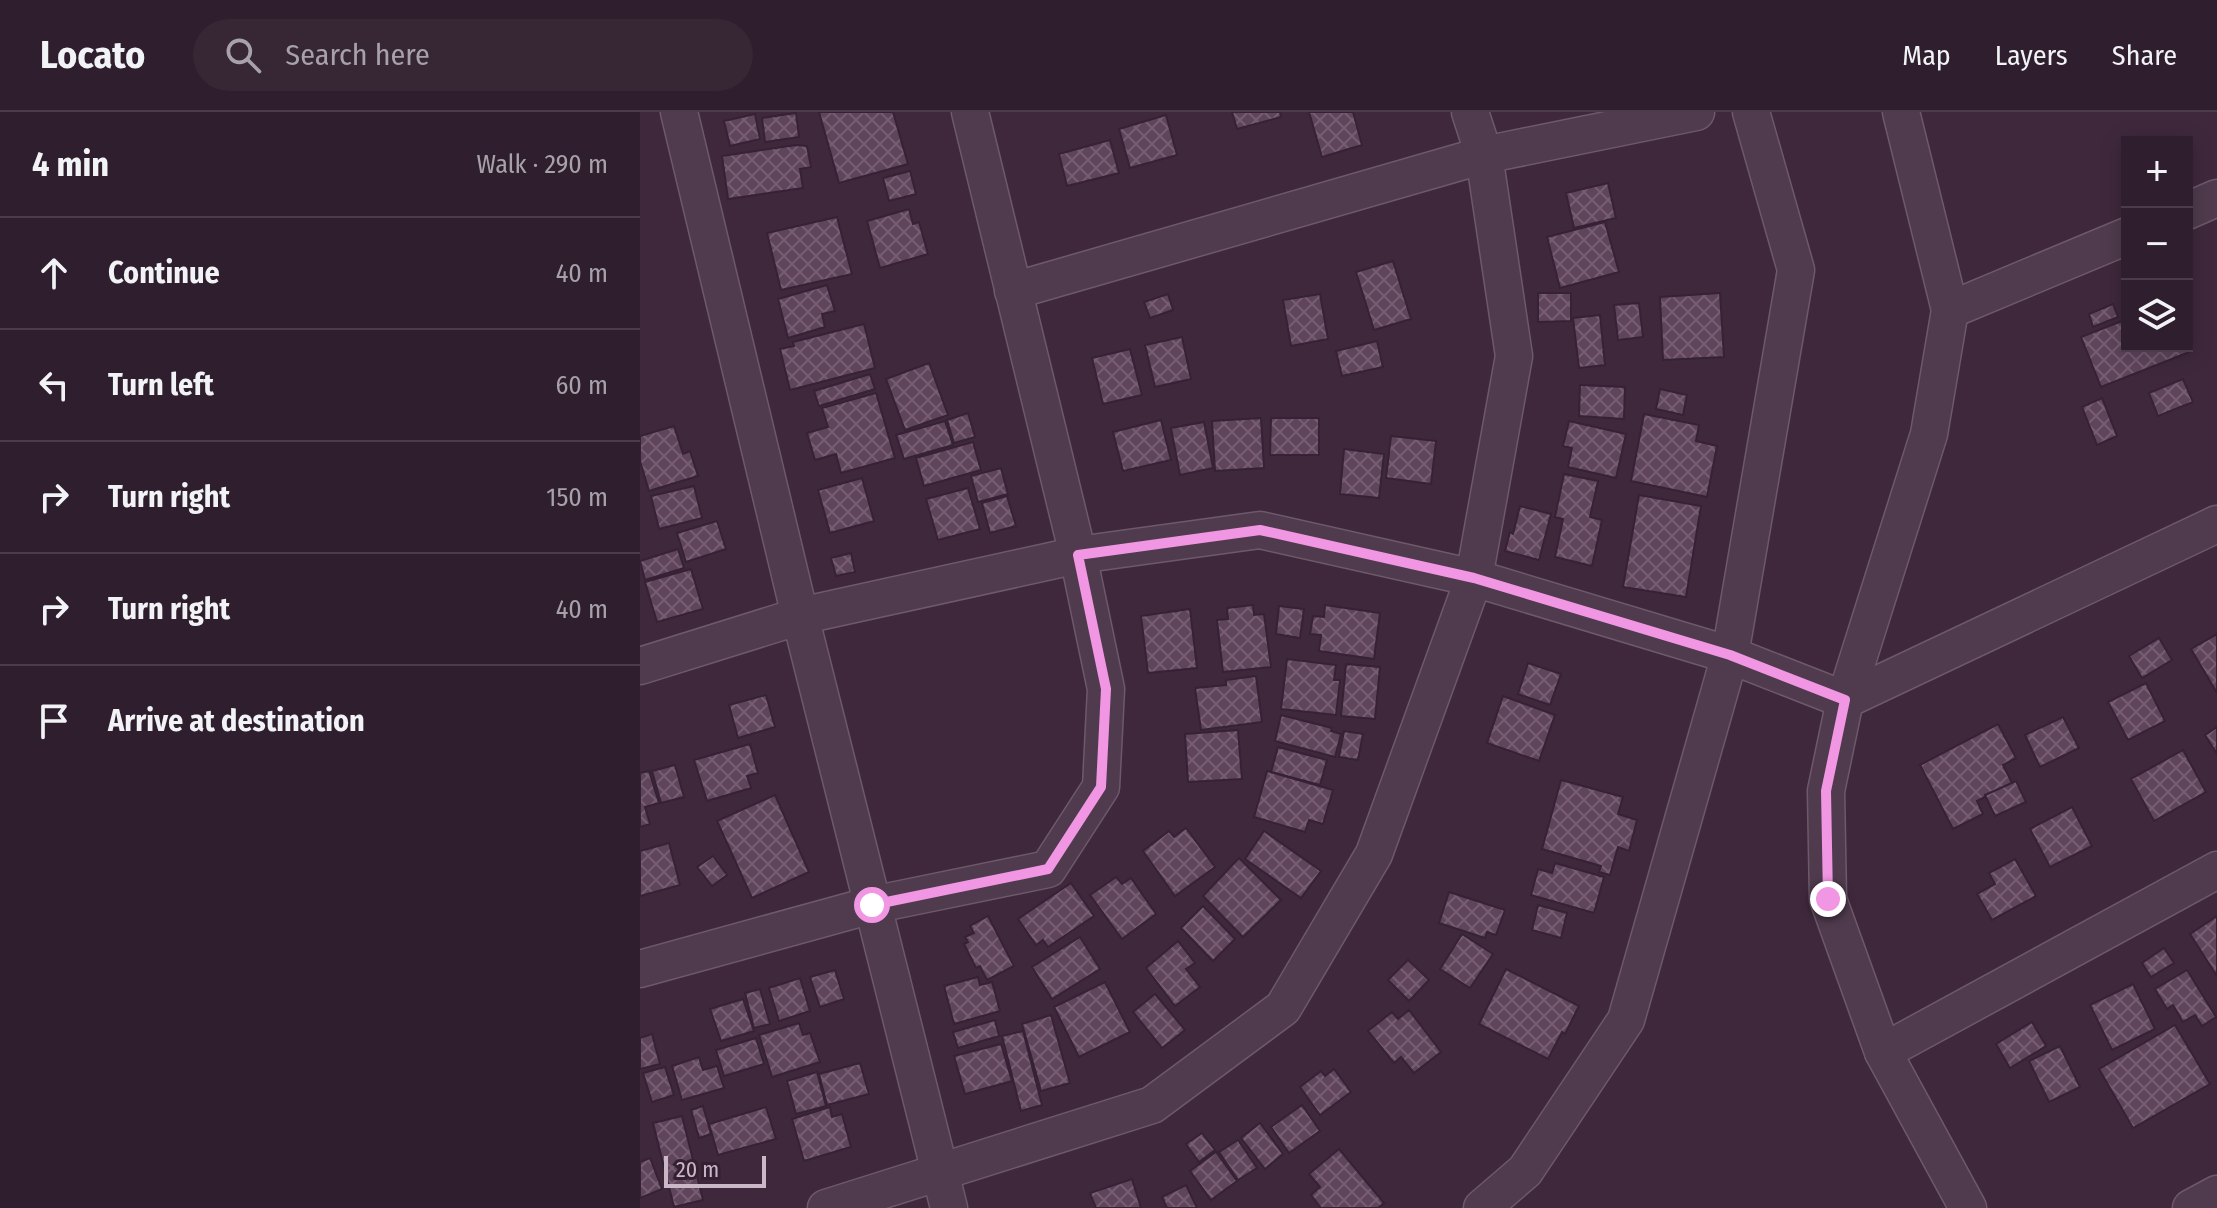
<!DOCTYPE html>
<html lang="en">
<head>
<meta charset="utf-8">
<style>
	:root { --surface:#2f1e2d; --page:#372735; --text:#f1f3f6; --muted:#a7a2aa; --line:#4a3c49 }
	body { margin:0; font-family:"Fira Sans Condensed",sans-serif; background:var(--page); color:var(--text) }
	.controls { position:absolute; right:24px; top:24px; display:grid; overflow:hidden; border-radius:0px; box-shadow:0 4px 20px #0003 }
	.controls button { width:72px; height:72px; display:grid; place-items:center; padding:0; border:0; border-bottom:2px solid var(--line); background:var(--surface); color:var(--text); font:40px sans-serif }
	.scale { position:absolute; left:24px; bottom:20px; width:102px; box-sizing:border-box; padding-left:8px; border:4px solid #cab8c7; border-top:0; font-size:22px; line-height:28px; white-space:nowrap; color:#cab8c7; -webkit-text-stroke:6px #342032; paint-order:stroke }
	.stop { position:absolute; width:24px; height:24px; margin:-18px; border:6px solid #f196e3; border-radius:50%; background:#fff }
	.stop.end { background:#f196e3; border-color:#fff; box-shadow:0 2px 8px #0008 }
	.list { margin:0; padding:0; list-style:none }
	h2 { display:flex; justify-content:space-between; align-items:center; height:104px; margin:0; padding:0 32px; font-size:34px }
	h2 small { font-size:26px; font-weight:400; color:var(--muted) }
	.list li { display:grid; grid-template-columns:52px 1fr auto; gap:24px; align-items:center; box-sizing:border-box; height:112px; padding:0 32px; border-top:2px solid var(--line) }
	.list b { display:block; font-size:30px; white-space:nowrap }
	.list em { font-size:26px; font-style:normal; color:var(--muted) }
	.icon { flex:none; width:44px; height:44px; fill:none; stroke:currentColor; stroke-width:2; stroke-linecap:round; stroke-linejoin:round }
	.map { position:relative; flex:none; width:1577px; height:1096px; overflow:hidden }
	header { display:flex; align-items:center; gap:48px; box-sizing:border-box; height:112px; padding:0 40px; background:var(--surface); border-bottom:2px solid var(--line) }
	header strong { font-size:38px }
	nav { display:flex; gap:44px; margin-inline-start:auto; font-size:28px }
	.search { width:560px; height:72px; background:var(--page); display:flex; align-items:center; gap:20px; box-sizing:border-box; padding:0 28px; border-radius:44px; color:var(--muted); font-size:30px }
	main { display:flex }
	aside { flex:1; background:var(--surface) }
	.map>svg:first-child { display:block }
	.building { fill:url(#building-cross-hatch); stroke:#362234; stroke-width:2 }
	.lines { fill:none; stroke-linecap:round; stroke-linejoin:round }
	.minor-casing { stroke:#6d596a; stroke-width:39 }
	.minor { stroke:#4f3b4d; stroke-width:36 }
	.route { stroke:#f196e3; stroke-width:10 }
</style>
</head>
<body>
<header>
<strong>Locato</strong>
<div class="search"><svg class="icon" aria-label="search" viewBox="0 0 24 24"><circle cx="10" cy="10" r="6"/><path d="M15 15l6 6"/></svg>Search here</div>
<nav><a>Map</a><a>Layers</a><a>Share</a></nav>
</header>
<main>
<aside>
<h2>4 min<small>Walk · 290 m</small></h2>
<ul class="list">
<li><svg class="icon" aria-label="ahead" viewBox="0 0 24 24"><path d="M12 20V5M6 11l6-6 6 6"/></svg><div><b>Continue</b></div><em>40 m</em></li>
<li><svg class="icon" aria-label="left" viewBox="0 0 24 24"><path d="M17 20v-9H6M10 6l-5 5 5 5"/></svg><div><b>Turn left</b></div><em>60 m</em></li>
<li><svg class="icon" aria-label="right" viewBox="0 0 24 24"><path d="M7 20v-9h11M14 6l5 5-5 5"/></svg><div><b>Turn right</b></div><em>150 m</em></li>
<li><svg class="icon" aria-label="right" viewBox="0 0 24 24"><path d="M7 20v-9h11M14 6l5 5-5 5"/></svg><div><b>Turn right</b></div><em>40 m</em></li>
<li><svg class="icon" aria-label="arrive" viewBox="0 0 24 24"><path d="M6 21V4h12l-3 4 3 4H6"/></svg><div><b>Arrive at destination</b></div></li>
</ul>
</aside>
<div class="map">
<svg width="1577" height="1096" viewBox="0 0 1577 1096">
	<defs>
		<pattern id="building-cross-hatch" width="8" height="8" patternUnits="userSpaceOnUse" patternTransform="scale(2)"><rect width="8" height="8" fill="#5f445c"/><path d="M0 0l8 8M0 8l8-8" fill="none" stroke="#755d72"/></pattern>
	</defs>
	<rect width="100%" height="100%" fill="#3f283c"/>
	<g class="building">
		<path d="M179,0H253L268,52L199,71Z"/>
		<path d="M592,0H640L641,5L597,17Z"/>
		<path d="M669,0H713L722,33L682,45Z"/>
		<path d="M156,1L159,25L125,30L122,6Z"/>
		<path d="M115,2L120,27L90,34L84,9Z"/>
		<path d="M526,3L537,43L490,56L479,17Z"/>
		<path d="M470,28L479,61L427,74L419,42Z"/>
		<path d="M156,33L167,34L171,55L160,57L163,76L88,87L82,44Z"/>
		<path d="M270,59L276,82L249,89L243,66Z"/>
		<path d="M968,71L976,106L934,116L926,81Z"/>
		<path d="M269,97L273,112L279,110L288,142L240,156L227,109Z"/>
		<path d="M197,105L212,162L141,178L127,121Z"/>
		<path d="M965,110L979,160L920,176L907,125Z"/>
		<path d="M753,149L771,207L734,218L716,160Z"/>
		<path d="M187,173L195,199L182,202L185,215L148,226L138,187Z"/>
		<path d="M898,181H931V209L898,210Z"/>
		<path d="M1080,181L1084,245L1023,248L1020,185Z"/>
		<path d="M528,182L533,198L510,206L504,190Z"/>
		<path d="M680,182L688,227L651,234L643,188Z"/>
		<path d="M999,191L1003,225L978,228L974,193Z"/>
		<path d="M1473,192L1478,205L1453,215L1449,202Z"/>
		<path d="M960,203L965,253L939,256L933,206Z"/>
		<path d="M1487,207V234H1547V227L1552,239L1461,275L1441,225Z"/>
		<path d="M224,212L235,256L150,278L140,237L154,234L153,230Z"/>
		<path d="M542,225L551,267L515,275L505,233Z"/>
		<path d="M737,229L743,255L702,264L696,239Z"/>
		<path d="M490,237L502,283L463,292L452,246Z"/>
		<path d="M289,251L308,303L265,318L246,267Z"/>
		<path d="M230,262L235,277L179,294L174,279Z"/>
		<path d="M1543,267L1553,290L1518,304L1509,281Z"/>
		<path d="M940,273L985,275L984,307L939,304Z"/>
		<path d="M1020,277L1047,283L1043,303L1016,297Z"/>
		<path d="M236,281L255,346L201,361L196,342L175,348L167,321L188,315L182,296Z"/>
		<path d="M1462,286L1477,324L1457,333L1442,295Z"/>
		<path d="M328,301L335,325L314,331L307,308Z"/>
		<path d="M1004,302L1059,313L1056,329L1077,334L1067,385L991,369Z"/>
		<path d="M621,306L624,356L575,359L572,309Z"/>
		<path d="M631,306H679V343H630Z"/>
		<path d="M521,308L531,348L483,359L473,320Z"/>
		<path d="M305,309L313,333L264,347L256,323Z"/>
		<path d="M929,309L986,322L976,366L928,355L932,336L923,334Z"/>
		<path d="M564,310L573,356L540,363L531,316Z"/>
		<path d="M34,314L43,342L50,339L58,364L9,379L0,349V324Z"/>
		<path d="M751,324L796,329L791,372L746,366Z"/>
		<path d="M333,330L341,358L284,374L276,346Z"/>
		<path d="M704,337L744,342L739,386L700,382Z"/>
		<path d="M361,356L368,382L338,390L331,364Z"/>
		<path d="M924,362L958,369L950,405L962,408L952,454L915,445L923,407L915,405Z"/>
		<path d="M222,366L234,409L190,421L178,378Z"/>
		<path d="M54,374L62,406L19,417L11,384Z"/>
		<path d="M328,376L340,417L298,428L286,387Z"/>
		<path d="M999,383L1061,394L1046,485L983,475Z"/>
		<path d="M367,384L376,414L350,421L342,391Z"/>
		<path d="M880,394L911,402L899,448L865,439L870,420L873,422Z"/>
		<path d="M77,409L86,437L46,450L37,421Z"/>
		<path d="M38,437L44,456L5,468L0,449Z"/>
		<path d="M211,441L215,460L196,464L191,446Z"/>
		<path d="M51,457L63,497L17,510L5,470Z"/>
		<path d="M613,493L614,503L624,502L631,555L583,560L577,508L588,507L587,496Z"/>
		<path d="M685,493L740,501L734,547L679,539L681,523L670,522L673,504L684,505Z"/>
		<path d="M639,494L664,497L660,526L636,522Z"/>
		<path d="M550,497L557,556L508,561L501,504Z"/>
		<path d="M1577,522V581L1551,537Z"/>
		<path d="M1519,526L1532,548L1502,566L1489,544Z"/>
		<path d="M647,547L696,553L694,568H700L696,603L641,597Z"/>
		<path d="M888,551L921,562L910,593L878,582Z"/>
		<path d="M706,552L740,555L735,607L701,604Z"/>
		<path d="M616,564L622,610L561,618L555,576L586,573V568Z"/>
		<path d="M1506,571L1525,609L1488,628L1468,590Z"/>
		<path d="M126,583L135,615L98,626L89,593Z"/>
		<path d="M863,584L915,603L899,649L847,631Z"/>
		<path d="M641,603L692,616L691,619L701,622L695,645L635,629Z"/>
		<path d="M1423,605L1439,636L1400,655L1385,623Z"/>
		<path d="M1358,612L1376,646L1363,653L1372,671L1337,689L1343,702L1313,717L1280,653Z"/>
		<path d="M1577,615V642L1565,623Z"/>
		<path d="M598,618L602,667L548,670L545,622Z"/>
		<path d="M704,619L723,622L718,648L699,645Z"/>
		<path d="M110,632L118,661L107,664L111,676L67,689L54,648Z"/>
		<path d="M638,635L687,648L680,673L631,660Z"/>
		<path d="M1543,638L1566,680L1514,709L1491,667Z"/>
		<path d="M35,653L44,685L21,691L12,659Z"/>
		<path d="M9,659L19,691L5,695L10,712L0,715V661Z"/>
		<path d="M627,659L693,678L683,712L669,708L665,720L614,705Z"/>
		<path d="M921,668L983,685L978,702L997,708L989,739L978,735L970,763L959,760L961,754L902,737Z"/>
		<path d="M1376,669L1386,690L1355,704L1345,683Z"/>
		<path d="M135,683L169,760L112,786L77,709Z"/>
		<path d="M1432,695L1452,734L1410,755L1390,717Z"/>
		<path d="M546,716L575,755L535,784L503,739L529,719L534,725Z"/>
		<path d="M624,719L681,759L661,786L605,747Z"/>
		<path d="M29,731L40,773L0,784V739Z"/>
		<path d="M73,744L87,763L72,774L57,755Z"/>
		<path d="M599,746L641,788L603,825L563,784Z"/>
		<path d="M1375,747L1396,784L1352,808L1337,782L1355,772L1349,761Z"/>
		<path d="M915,751L964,765L954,801L891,783L898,757L912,761Z"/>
		<path d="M476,765L482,772L491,766L516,802L482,827L450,783Z"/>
		<path d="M431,771L454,804L408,835L403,828L396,833L378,807Z"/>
		<path d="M809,780L865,798L856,823L847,820L845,826L799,811Z"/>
		<path d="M898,793L927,801L921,826L892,818Z"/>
		<path d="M563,794L595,827L573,849L541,816Z"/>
		<path d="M348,804L374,854L347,868L340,854L336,856L324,832L328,830L325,825L334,821L330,814Z"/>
		<path d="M1577,804V864L1550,822Z"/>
		<path d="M822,822L853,842L830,876L800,857Z"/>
		<path d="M440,825L460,857L412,887L392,855Z"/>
		<path d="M538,829L555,851L546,857L560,875L535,894L506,856Z"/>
		<path d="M1524,836L1534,851L1511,865L1502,851Z"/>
		<path d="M768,848L789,868L769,889L748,868Z"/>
		<path d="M866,857L939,894L925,922L922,920L908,947L839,912Z"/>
		<path d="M195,858L204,887L180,895L170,865Z"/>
		<path d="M1547,858L1576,905L1562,914L1555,903L1543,910L1533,893L1527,897L1515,877Z"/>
		<path d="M338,865L340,873L352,870L360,899L314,912L304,874Z"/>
		<path d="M160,866L170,899L139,909L129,876Z"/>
		<path d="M465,870L490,920L439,945L414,895Z"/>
		<path d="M1493,872L1515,917L1472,938L1450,893Z"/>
		<path d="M120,877L130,912L114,916L105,881Z"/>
		<path d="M515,882L545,918L522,936L493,900Z"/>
		<path d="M103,887L114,919L81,929L70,897Z"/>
		<path d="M769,898L801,940L774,961L761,945L754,951L728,919L752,900L758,907Z"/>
		<path d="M411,903L430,971L401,979L382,912Z"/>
		<path d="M355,908L359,924L318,936L313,920Z"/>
		<path d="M1392,910L1406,934L1370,956L1356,932Z"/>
		<path d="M159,911L163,923L170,921L180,950L132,965L119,923Z"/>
		<path d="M1535,913L1570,972L1493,1016L1459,957Z"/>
		<path d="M383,919L402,993L381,999L362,924Z"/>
		<path d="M12,922L20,952L0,957V926Z"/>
		<path d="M116,926L124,952L84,964L76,938Z"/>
		<path d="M361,932L372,969L325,982L314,944Z"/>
		<path d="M1420,934L1440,975L1409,990L1389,949Z"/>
		<path d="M59,945L63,958L77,954L84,976L42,988L32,954Z"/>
		<path d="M220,951L229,982L187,993L179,962Z"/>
		<path d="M25,955L34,983L12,990L3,961Z"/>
		<path d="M694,957L711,980L680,1003L660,975L681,959L685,964Z"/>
		<path d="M177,960L186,994L156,1002L147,969Z"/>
		<path d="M662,993L680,1019L649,1041L631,1015Z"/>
		<path d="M63,994L71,1022L59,1026L51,998Z"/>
		<path d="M126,995L136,1027L78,1043L69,1012Z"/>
		<path d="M190,995L192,1005L202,1002L211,1035L164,1049L152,1007Z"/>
		<path d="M42,1004L63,1088L34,1095L13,1011Z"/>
		<path d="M620,1011L643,1042L625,1057L601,1026Z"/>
		<path d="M562,1021L575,1038L559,1050L546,1032Z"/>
		<path d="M598,1028L617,1056L598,1068L579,1040Z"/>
		<path d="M699,1037L744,1091L738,1096H681L671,1083L680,1075L669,1062Z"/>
		<path d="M576,1040L597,1069L571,1088L550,1059Z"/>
		<path d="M10,1046L22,1077L0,1086V1050Z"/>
		<path d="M492,1067L501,1096H456L450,1081Z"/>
		<path d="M546,1073L557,1096H527L522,1085Z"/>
	</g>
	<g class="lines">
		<g class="minor-casing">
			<g id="minor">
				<path d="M39,0L160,504L309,1096"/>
				<path d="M1261,0L1310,198L1289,322L1205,588L1186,679L1188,787L1243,940L1328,1096"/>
				<path d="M1547,99L1577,86"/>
				<path d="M373,179L844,43L1056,0"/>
				<path d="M1310,198L1487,124"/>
				<path d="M0,554L160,504L438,443L620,418L834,466L1090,543L1205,588L1577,412"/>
				<path d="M0,857L232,793L408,757L461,675L466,577L438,443L330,0"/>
				<path d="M1243,940L1577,758"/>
				<path d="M186,1096L512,993L643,896L734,742L834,466L874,244L844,43L830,0"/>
				<path d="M842,1096L885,1059L986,908L1090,543L1156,158L1111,0"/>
				<path d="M1551,1096L1577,1082"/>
			</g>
		</g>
		<use href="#minor" class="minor"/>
	</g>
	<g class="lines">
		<path class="route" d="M232,793L408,757L461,675L466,577L438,443L620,418L834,466L1090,543L1205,588L1186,679L1188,787"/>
	</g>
</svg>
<div class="controls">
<button>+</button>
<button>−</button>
<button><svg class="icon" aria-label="layers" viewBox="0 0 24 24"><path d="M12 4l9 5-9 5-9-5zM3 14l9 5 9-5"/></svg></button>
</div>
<div class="scale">20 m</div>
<div class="stop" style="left:232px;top:793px"></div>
<div class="stop end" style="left:1188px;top:787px"></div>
</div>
</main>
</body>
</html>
